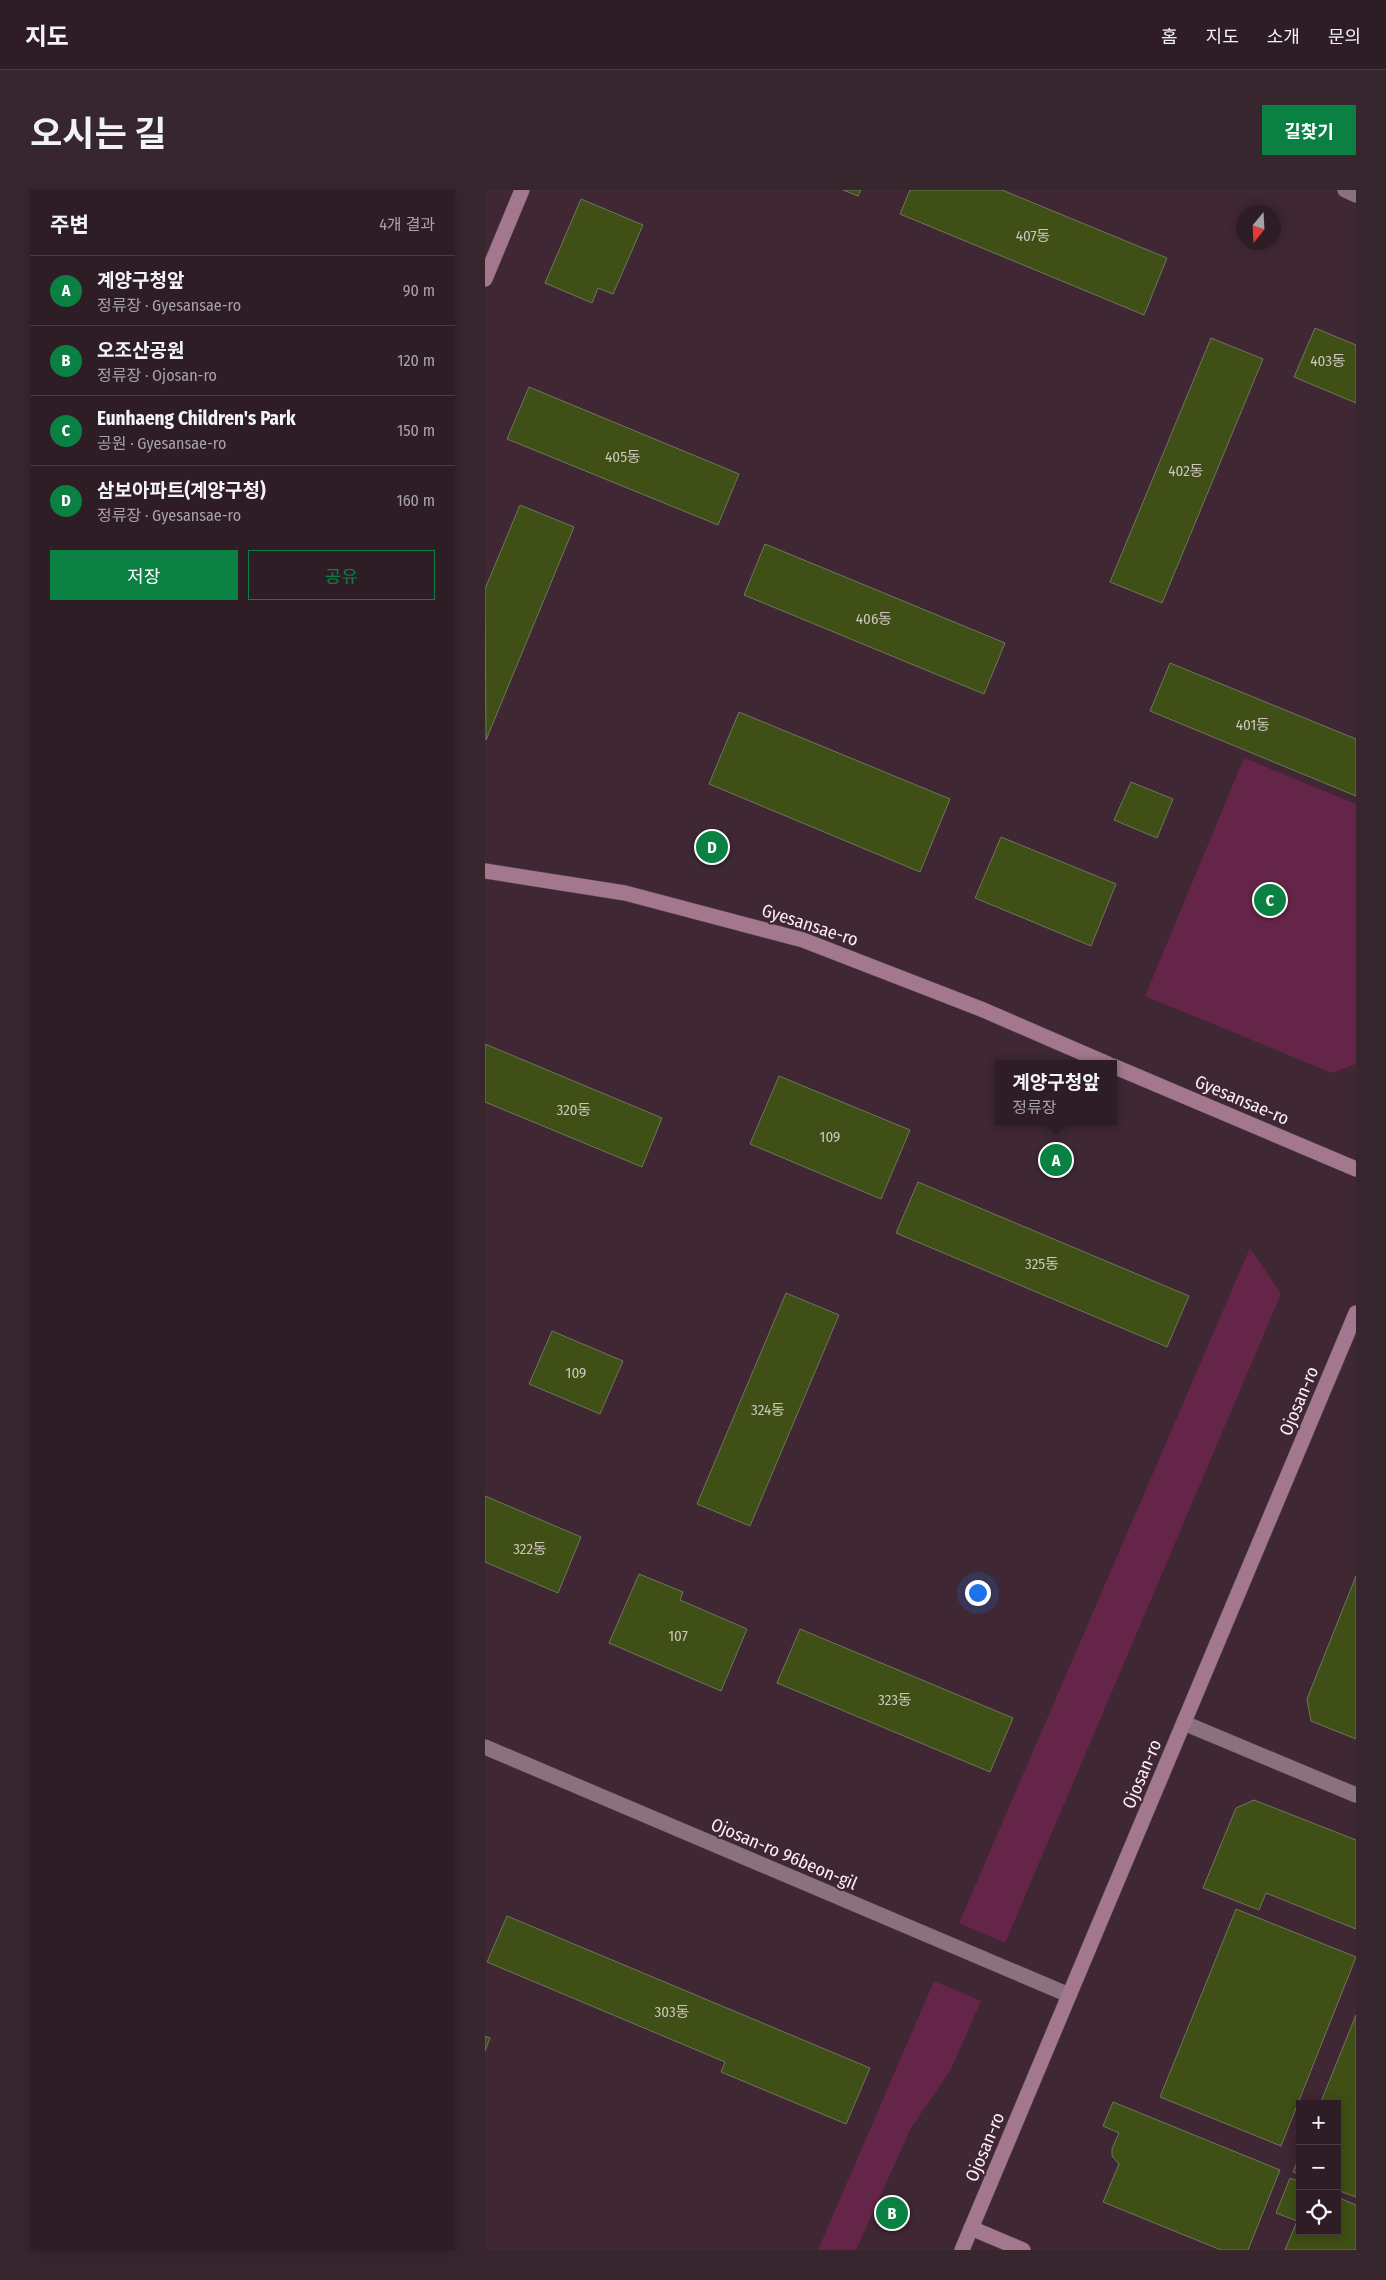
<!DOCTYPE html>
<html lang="ko">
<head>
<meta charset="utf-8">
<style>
	:root { --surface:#2f1d26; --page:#37262e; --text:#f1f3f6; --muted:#a7a2a7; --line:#4a3b43; --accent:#0b8043 }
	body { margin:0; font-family:"Fira Sans Condensed","Noto Sans KR",sans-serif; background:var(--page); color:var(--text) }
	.controls { position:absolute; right:15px; bottom:15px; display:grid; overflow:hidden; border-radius:0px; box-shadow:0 2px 12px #0003 }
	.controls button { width:45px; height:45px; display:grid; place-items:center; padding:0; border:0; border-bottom:1px solid var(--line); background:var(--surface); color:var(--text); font:25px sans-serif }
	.compass { position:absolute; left:751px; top:15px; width:45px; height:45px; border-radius:50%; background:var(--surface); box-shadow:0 2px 12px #0003; rotate:198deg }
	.you { position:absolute; left:492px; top:1402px; width:18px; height:18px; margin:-12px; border:4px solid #fff; border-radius:50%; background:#1a73e8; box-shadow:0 0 0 8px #1a73e833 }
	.badge { display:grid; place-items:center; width:32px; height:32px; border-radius:50%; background:var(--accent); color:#fff; font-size:16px; font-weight:700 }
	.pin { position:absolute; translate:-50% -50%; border:2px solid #fff; box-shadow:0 1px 5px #0006 }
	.popup { position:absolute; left:510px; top:870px; width:122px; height:65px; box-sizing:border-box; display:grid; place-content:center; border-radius:0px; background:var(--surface); filter:drop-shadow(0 1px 4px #0005); font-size:16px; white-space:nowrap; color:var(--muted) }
	.popup b { font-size:19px; color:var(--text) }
	.popup::after { content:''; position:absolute; left:50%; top:100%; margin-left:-10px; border:10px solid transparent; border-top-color:var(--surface) }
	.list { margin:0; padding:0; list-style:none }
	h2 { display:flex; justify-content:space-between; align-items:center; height:65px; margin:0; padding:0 20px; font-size:21px }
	h2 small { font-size:16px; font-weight:400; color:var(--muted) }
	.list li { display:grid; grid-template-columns:32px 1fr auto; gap:15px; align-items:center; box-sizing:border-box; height:70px; padding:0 20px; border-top:1px solid var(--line) }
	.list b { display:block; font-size:19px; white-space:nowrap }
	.list p { margin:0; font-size:16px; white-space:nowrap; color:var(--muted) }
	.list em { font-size:16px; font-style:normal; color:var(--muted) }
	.actions { display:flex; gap:10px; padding:15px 20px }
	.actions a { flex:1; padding:11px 0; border:1px solid var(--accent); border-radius:0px; text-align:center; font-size:18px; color:var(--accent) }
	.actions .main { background:var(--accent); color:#fff }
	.icon { flex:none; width:28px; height:28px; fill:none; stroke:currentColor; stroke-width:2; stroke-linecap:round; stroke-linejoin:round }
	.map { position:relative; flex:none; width:871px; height:2060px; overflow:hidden; border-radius:0px }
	header { display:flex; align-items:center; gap:30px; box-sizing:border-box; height:70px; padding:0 25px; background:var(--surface); border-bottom:1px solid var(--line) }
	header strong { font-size:24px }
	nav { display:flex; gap:28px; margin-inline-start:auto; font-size:18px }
	.intro { display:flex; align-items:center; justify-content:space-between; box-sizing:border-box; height:120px; padding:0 30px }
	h1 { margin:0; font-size:35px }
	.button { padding:12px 22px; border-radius:0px; background:var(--accent); color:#fff; font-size:18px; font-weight:700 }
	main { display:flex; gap:30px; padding:0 30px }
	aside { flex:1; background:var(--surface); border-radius:0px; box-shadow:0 2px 12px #0003 }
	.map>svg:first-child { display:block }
	.green { fill:#642549 }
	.building { fill:#3f4f15; stroke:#6e775d }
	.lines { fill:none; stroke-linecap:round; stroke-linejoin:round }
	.street-casing { stroke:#59454f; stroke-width:16 }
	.secondary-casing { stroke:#59454f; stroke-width:16 }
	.street { stroke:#8b707d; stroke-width:15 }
	.secondary { stroke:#a3788e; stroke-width:15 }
	.labels { text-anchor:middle; stroke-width:4; stroke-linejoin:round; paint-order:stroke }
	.number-label { font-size:15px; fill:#cec6bd }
	.street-label { font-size:18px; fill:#feeef5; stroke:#3f2733 }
</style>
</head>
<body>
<header>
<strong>지도</strong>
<nav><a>홈</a><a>지도</a><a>소개</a><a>문의</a></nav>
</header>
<div class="intro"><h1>오시는 길</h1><a class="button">길찾기</a></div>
<main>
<aside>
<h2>주변<small>4개 결과</small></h2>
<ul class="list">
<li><span class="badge">A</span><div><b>계양구청앞</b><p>정류장 · Gyesansae-ro</p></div><em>90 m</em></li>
<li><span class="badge">B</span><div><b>오조산공원</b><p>정류장 · Ojosan-ro</p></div><em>120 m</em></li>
<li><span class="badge">C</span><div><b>Eunhaeng Children's Park</b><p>공원 · Gyesansae-ro</p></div><em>150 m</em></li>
<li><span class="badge">D</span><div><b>삼보아파트(계양구청)</b><p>정류장 · Gyesansae-ro</p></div><em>160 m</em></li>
</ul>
<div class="actions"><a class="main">저장</a><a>공유</a></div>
</aside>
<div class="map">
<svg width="871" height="2060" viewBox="0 0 871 2060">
	<rect width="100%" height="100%" fill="#3f2733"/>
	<g class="green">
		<path d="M759,568L871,614V874L847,883L660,806Z"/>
		<path d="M765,1058L796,1104L520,1753L474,1733Z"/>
		<path d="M449,1791L496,1811L465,1881L426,1938L371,2060H333Z"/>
	</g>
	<g class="building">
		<path d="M358,0H376L373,6Z"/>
		<path d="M425,0H517L682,68L659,125L415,24Z"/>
		<path d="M96,9L158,35L128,104L113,98L107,113L60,93Z"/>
		<path d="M830,138L871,155V213L809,187Z"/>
		<path d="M726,148L778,169L677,413L625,392Z"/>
		<path d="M44,197L254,284L233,335L22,249Z"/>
		<path d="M35,315L89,337L1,550L0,399Z"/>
		<path d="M280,354L520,453L499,504L259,405Z"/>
		<path d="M685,473L871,549V606L665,521Z"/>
		<path d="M254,522L465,609L435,682L224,594Z"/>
		<path d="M646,592L688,609L672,648L629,630Z"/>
		<path d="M516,647L631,694L606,756L490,708Z"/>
		<path d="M0,854L177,928L157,977L0,912Z"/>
		<path d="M294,886L425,940L396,1009L265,954Z"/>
		<path d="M433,992L704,1106L682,1157L411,1043Z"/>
		<path d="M301,1103L354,1125L265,1336L212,1314Z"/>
		<path d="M67,1141L138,1171L115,1224L44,1194Z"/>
		<path d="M0,1306L96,1347L73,1403L0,1372Z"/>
		<path d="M154,1384L198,1402L195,1410L262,1439L236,1501L124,1453Z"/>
		<path d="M871,1386V1549L826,1531L822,1509Z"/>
		<path d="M315,1439L528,1528L505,1582L292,1493Z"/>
		<path d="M769,1610L871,1650V1739L781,1703L774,1720L718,1698L751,1618Z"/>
		<path d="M751,1719L871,1767L796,1956L675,1907Z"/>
		<path d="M22,1726L385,1878L361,1934L236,1882L240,1872L2,1772Z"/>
		<path d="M871,1825V2007L852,2000V1914H835Z"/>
		<path d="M0,1846L5,1848L0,1861Z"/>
		<path d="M628,1912L795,1980L763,2060H736L618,2012L634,1974L627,1966V1959L634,1943L618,1936Z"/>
		<path d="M815,1965V1985L808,1982Z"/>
		<path d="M805,1988L815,1992V2041H852V2007L871,2015V2060H800L812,2031L791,2023Z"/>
	</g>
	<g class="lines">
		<g class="street-casing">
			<g id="street">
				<path d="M860,0L871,5"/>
				<path d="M699,1533L871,1605"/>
				<path d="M0,1557L584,1805"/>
			</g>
		</g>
		<g class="secondary-casing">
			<g id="secondary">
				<path d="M0,89L37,0"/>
				<path d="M0,681L140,703L318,750L496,819L623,874"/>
				<path d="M628,876L871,979"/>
				<path d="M486,2038L538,2060"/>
				<path d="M477,2060L871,1123"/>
			</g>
		</g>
		<use href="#street" class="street"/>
		<use href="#secondary" class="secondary"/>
	</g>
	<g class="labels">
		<g class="number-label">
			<text x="548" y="51">407동</text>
			<text x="843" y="176">403동</text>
			<text x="138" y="272">405동</text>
			<text x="701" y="286">402동</text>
			<text x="389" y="434">406동</text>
			<text x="768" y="540">401동</text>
			<text x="89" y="925">320동</text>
			<text x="345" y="952">109</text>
			<text x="557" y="1079">325동</text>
			<text x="91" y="1188">109</text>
			<text x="283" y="1225">324동</text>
			<text x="45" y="1364">322동</text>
			<text x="193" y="1451">107</text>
			<text x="410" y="1515">323동</text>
			<text x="187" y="1827">303동</text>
		</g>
		<g class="street-label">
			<text transform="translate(325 735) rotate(18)" y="6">Gyesansae-ro</text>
			<text transform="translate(757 910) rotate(23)" y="6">Gyesansae-ro</text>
			<text transform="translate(814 1211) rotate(-67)" y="6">Ojosan-ro</text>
			<text transform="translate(657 1584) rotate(-67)" y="6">Ojosan-ro</text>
			<text transform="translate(299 1664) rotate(23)" y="6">Ojosan-ro 96beon-gil</text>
			<text transform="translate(500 1957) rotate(-67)" y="6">Ojosan-ro</text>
		</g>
	</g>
</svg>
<div class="controls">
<button>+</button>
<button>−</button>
<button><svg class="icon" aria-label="locate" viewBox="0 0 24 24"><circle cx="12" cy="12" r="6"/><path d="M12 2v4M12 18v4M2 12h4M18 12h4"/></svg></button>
</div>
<svg class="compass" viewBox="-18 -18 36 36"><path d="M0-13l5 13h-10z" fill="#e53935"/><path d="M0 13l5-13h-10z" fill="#a7a2a7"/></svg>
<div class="you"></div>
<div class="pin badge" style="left:571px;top:970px">A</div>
<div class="popup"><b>계양구청앞</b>정류장</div>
<div class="pin badge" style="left:407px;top:2023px">B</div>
<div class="pin badge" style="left:785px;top:710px">C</div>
<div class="pin badge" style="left:227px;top:657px">D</div>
</div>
</main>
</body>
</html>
